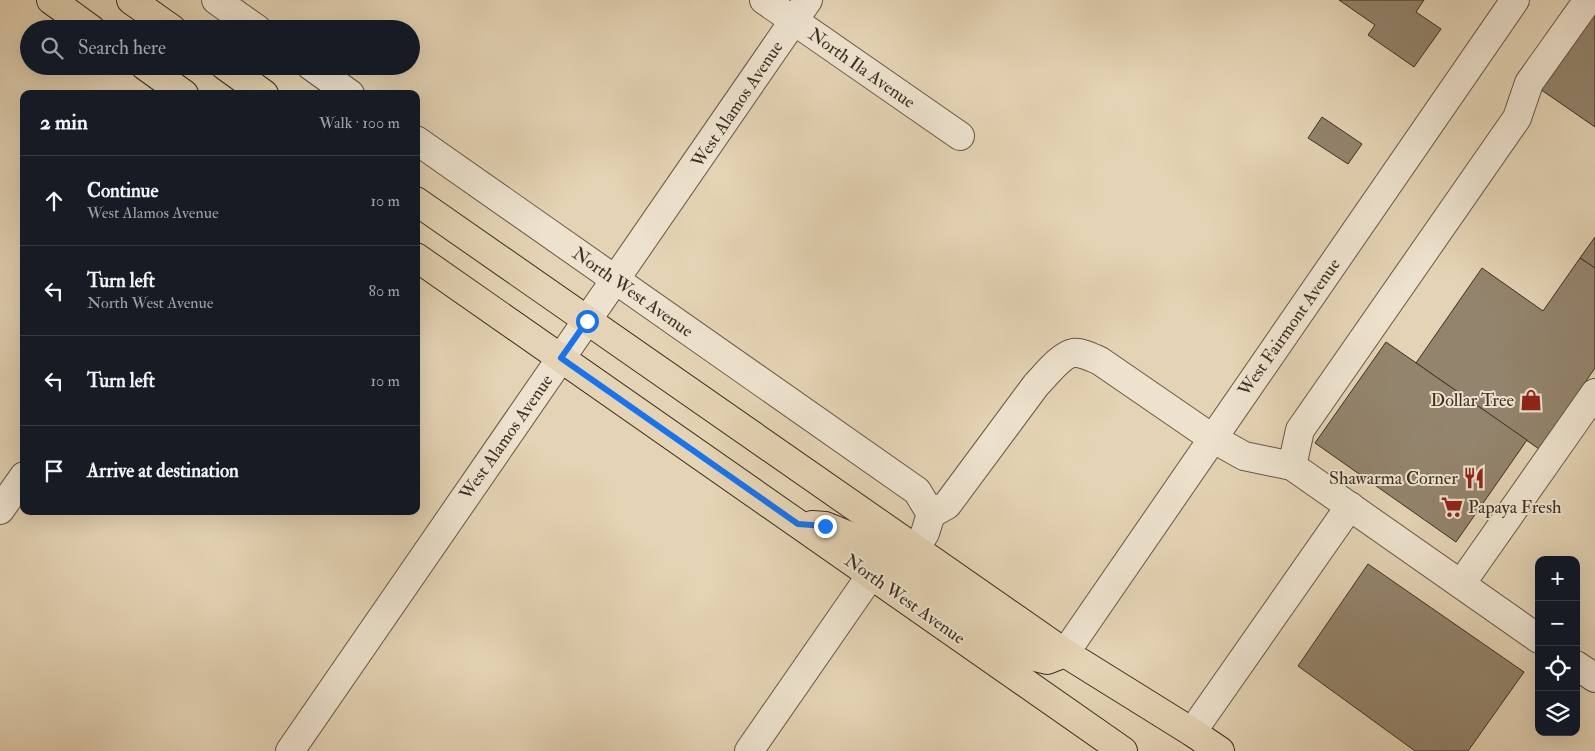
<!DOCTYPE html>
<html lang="en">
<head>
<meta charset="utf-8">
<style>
	:root { --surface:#171b24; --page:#20242c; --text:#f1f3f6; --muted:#9ea1a6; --line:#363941 }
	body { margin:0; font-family:"IM FELL Double Pica",serif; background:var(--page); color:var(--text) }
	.controls { position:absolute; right:15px; bottom:15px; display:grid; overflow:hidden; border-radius:10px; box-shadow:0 5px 20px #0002 }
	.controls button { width:45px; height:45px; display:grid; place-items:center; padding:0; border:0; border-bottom:1px solid var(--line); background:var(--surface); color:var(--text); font:25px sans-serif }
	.stop { position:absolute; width:15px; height:15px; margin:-11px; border:4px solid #1a73e8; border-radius:50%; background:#fff }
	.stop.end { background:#1a73e8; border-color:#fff; box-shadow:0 1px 5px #0008 }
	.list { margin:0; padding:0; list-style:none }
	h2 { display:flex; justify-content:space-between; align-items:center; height:65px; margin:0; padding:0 20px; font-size:21px }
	h2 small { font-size:16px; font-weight:400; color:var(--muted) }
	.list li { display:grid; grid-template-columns:32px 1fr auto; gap:15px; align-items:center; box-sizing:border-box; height:90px; padding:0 20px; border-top:1px solid var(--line) }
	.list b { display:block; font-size:19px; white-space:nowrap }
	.list p { margin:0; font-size:16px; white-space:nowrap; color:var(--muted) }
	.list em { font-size:16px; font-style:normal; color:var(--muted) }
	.icon { flex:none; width:28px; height:28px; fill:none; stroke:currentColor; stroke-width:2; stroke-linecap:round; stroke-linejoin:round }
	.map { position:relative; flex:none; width:1595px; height:751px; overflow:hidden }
	.search { position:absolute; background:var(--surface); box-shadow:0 5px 20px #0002; left:20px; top:20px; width:400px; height:55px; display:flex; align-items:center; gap:12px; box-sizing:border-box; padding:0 18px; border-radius:28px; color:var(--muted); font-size:19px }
	.panel { position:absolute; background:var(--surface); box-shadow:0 5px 20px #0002; left:20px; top:90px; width:400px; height:425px; border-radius:10px }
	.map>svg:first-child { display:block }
	.building { fill:#93846d; stroke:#3c2e21 }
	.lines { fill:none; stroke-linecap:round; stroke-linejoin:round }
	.minor-casing { stroke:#665746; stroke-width:30 }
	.major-casing { stroke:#3c2e21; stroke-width:30 }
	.minor { stroke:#ede2ce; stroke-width:28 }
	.major { stroke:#e4d3b4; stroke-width:28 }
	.route { stroke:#1a73e8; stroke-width:6 }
	.labels { text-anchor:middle; stroke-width:4; stroke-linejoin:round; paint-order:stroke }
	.street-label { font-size:18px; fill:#3c2e21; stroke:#ede2ce }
	.poi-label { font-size:18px; fill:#3c2e21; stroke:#ede2ce; text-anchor:end }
</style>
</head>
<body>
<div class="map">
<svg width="1595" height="751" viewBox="0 0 1595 751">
	<rect width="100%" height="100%" fill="#e4d3b4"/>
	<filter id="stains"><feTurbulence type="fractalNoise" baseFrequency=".004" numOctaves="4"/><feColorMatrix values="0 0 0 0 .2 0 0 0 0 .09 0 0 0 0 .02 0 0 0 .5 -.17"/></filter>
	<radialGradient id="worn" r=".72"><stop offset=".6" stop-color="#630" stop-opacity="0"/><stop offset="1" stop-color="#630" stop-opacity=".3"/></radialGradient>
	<g class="building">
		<path d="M1339,0H1424L1416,12L1441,29L1414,67L1368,35L1375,25Z"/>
		<path d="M1595,9V127L1540,89Z"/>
		<path d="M1322,117L1362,144L1348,164L1308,138Z"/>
		<path d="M1595,237V268L1580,258Z"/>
		<path d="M1580,258L1595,268V368L1539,449L1416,363L1482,268L1543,311Z"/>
		<path d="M1386,342L1527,440L1456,542L1315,443Z"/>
		<path d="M1368,564L1524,672L1468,751H1415L1298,666Z"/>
	</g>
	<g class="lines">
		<g class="minor-casing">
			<g id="minor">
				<path d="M216,0L257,29"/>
				<path d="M764,0L960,136"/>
				<path d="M311,66L350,94"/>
				<path d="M416,140L917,491L931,514L925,533L915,550"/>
				<path d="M1292,466L1300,430L1517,118L1529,83L1588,0"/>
				<path d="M0,510L24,476"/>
				<path d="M931,514L947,505L1036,385C1044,377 1061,355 1073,353C1082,352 1091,357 1100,361L1212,438L1244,456L1292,466L1539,639"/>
				<path d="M1461,584L1595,393"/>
				<path d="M1065,653L1515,0"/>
				<path d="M1576,665L1595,678"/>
				<path d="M1192,732L1350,506"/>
				<path d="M290,751L808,0"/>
				<path d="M749,751L871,575"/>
			</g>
		</g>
		<g class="major-casing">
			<g id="major">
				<path d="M51,0L91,29"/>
				<path d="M131,0L172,29"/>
				<path d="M145,66L184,94"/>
				<path d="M225,66L264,94"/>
				<path d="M416,201L1065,653L1192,732L1220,751"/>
				<path d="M416,257L1123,751"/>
				<path d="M812,525L825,526L852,537L1022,654L1047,660L1065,653"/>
			</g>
		</g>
		<use href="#minor" class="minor"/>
		<use href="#major" class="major"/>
	</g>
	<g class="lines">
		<path class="route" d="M587,321L561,358L798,524L825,526"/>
	</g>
	<defs>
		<g id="shop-bare" transform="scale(1.725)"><path d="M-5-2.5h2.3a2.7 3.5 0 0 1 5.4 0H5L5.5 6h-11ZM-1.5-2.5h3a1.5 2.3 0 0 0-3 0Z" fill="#8f2418" stroke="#ede2ce" stroke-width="2.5" paint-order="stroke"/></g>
		<g id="restaurant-bare" transform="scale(1.725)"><path d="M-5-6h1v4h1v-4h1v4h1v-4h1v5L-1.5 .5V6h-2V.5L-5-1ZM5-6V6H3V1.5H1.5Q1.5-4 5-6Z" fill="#8f2418" stroke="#ede2ce" stroke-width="2.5" paint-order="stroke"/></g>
		<g id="supermarket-bare" transform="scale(1.725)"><path d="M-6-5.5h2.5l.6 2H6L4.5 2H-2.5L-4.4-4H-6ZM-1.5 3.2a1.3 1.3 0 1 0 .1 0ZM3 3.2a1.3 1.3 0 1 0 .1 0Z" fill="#8f2418" stroke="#ede2ce" stroke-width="2.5" paint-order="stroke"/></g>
	</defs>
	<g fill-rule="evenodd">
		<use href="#shop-bare" x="1531" y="400"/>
		<use href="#restaurant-bare" x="1474" y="478"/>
		<use href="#supermarket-bare" x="1452" y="507"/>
	</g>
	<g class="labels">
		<g class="street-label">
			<text transform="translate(862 68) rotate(35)" y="6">North Ila Avenue</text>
			<text transform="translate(737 104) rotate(-56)" y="6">West Alamos Avenue</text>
			<text transform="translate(633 292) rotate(35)" y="6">North West Avenue</text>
			<text transform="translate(1289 327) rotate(-55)" y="6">West Fairmont Avenue</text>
			<text transform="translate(506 437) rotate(-55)" y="6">West Alamos Avenue</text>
			<text transform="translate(905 599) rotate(35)" y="6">North West Avenue</text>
		</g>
		<g class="poi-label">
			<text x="1514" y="406">Dollar Tree</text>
			<text x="1458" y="484">Shawarma Corner</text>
			<text x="1468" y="513" text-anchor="start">Papaya Fresh</text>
		</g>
	</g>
	<rect width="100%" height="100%" filter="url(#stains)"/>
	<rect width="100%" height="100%" fill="url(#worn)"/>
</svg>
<div class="controls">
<button>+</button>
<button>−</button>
<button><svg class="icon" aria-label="locate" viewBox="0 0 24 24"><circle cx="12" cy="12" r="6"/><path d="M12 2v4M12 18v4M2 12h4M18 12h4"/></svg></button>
<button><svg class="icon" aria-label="layers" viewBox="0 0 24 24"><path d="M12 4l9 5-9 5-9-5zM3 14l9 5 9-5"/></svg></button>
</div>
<div class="stop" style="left:587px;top:321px"></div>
<div class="stop end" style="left:825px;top:526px"></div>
<div class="search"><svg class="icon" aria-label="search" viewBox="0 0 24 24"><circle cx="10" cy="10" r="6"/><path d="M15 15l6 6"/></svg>Search here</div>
<section class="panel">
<h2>2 min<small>Walk · 100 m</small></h2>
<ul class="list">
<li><svg class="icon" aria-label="ahead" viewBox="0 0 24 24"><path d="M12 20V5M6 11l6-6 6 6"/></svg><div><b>Continue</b><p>West Alamos Avenue</p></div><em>10 m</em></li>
<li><svg class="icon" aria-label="left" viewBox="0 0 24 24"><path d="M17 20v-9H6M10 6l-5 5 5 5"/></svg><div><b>Turn left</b><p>North West Avenue</p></div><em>80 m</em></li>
<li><svg class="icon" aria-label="left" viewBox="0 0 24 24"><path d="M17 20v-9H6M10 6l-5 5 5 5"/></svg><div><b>Turn left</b></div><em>10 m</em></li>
<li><svg class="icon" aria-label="arrive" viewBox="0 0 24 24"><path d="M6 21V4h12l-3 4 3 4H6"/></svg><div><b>Arrive at destination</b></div></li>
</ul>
</section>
</div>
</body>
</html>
